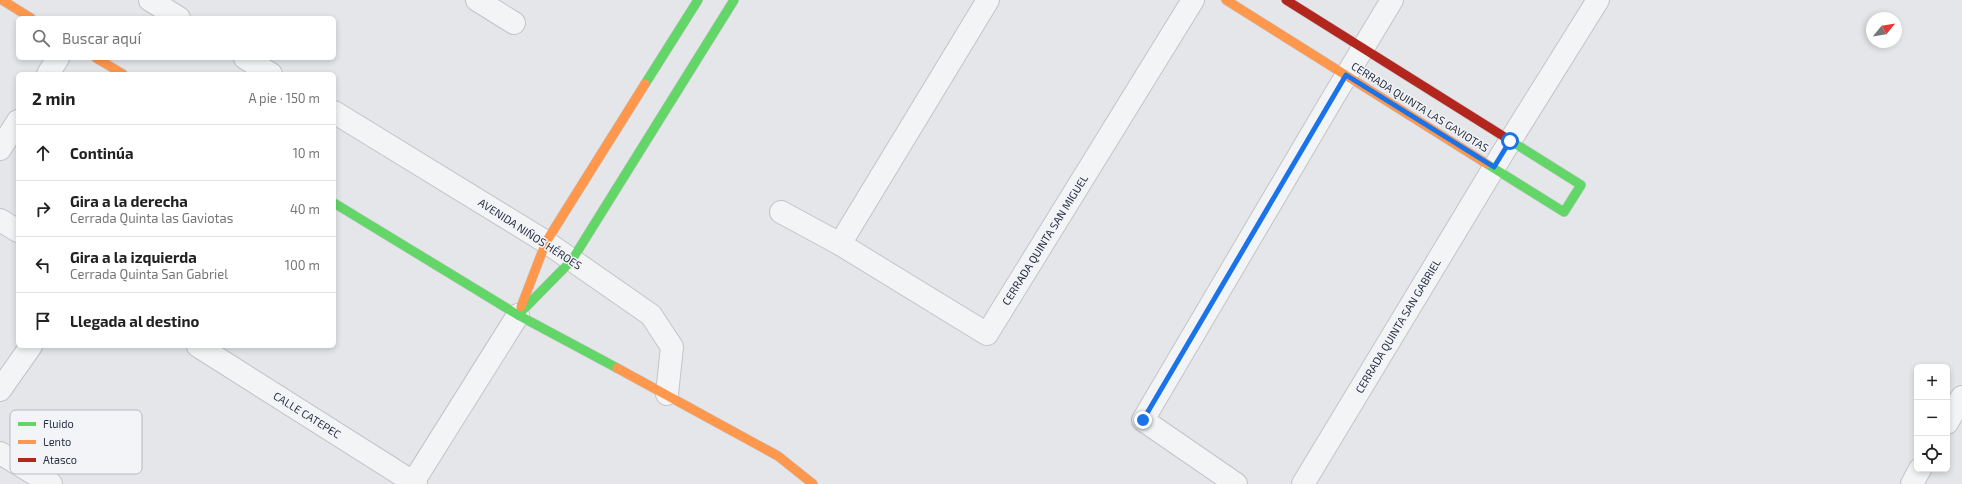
<!DOCTYPE html>
<html lang="es">
<head>
<meta charset="utf-8">
<style>
	:root { --surface:#fff; --page:#f2f2f2; --text:#222; --muted:#767676; --line:#e0e0e0 }
	body { margin:0; font-family:"Exo 2",sans-serif; background:var(--page); color:var(--text) }
	.controls { position:absolute; right:12px; bottom:12px; display:grid; overflow:hidden; border-radius:6px; box-shadow:0 2px 6px #0003 }
	.controls button { width:36px; height:36px; display:grid; place-items:center; padding:0; border:0; border-bottom:1px solid var(--line); background:var(--surface); color:var(--text); font:20px sans-serif }
	.compass { position:absolute; left:1866px; top:12px; width:36px; height:36px; border-radius:50%; background:var(--surface); box-shadow:0 2px 6px #0003; rotate:60deg }
	.stop { position:absolute; width:12px; height:12px; margin:-9px; border:3px solid #1a73e8; border-radius:50%; background:#fff }
	.stop.end { background:#1a73e8; border-color:#fff; box-shadow:0 1px 4px #0008 }
	.list { margin:0; padding:0; list-style:none }
	h2 { display:flex; justify-content:space-between; align-items:center; height:52px; margin:0; padding:0 16px; font-size:17px }
	h2 small { font-size:13px; font-weight:400; color:var(--muted) }
	.list li { display:grid; grid-template-columns:26px 1fr auto; gap:12px; align-items:center; box-sizing:border-box; height:56px; padding:0 16px; border-top:1px solid var(--line) }
	.list b { display:block; font-size:15px; white-space:nowrap }
	.list p { margin:0; font-size:13px; white-space:nowrap; color:var(--muted) }
	.list em { font-size:13px; font-style:normal; color:var(--muted) }
	.icon { flex:none; width:22px; height:22px; fill:none; stroke:currentColor; stroke-width:2; stroke-linecap:round; stroke-linejoin:round }
	.map { position:relative; flex:none; width:1962px; height:484px; overflow:hidden }
	.search { position:absolute; background:var(--surface); box-shadow:0 2px 6px #0003; left:16px; top:16px; width:320px; height:44px; display:flex; align-items:center; gap:10px; box-sizing:border-box; padding:0 14px; border-radius:6px; color:var(--muted); font-size:15px }
	.panel { position:absolute; background:var(--surface); box-shadow:0 2px 6px #0003; left:16px; top:72px; width:320px; height:276px; border-radius:6px }
	.map>svg:first-child { display:block }
	.lines { fill:none; stroke-linecap:round; stroke-linejoin:round }
	.street-casing { stroke:#c2c4c7; stroke-width:24 }
	.fast-casing { stroke:#c2c4c7; stroke-width:10 }
	.slow-casing { stroke:#c2c4c7; stroke-width:10 }
	.jam-casing { stroke:#c2c4c7; stroke-width:10 }
	.street { stroke:#f3f4f6; stroke-width:22 }
	.fast { stroke:#63d668; stroke-width:9 }
	.slow { stroke:#ff974d; stroke-width:9 }
	.jam { stroke:#b3261e; stroke-width:9 }
	.route { stroke:#1a73e8; stroke-width:5 }
	.labels { text-anchor:middle; stroke-width:3; stroke-linejoin:round; paint-order:stroke }
	.street-label { font-size:11px; fill:#2a3143; stroke:#f2f4f8 }
	.key { fill:#f2f4f8; stroke:#b6bac2; stroke-width:1 }
	.key-label { font-size:11px; fill:#2a3143 }
</style>
</head>
<body>
<div class="map">
<svg width="1962" height="484" viewBox="0 0 1962 484">
	<rect width="100%" height="100%" fill="#e4e6e9"/>
	<g class="lines">
		<g class="street-casing">
			<g id="street">
				<path d="M150,0L179,18"/>
				<path d="M477,0L514,23"/>
				<path d="M245,58L271,74"/>
				<path d="M48,74L58,58"/>
				<path d="M334,112L546,242L651,315L672,347L667,394"/>
				<path d="M0,149L18,121"/>
				<path d="M781,212L840,244L987,334L1193,0"/>
				<path d="M0,220L18,231"/>
				<path d="M840,244L988,0"/>
				<path d="M198,346L416,484"/>
				<path d="M0,390L31,346"/>
				<path d="M1947,423L1962,397"/>
				<path d="M0,453L51,484"/>
				<path d="M412,484L518,315"/>
				<path d="M1236,484L1143,420L1334,96L1392,0"/>
				<path d="M1303,484L1510,141L1598,0"/>
				<path d="M1912,484L1920,469"/>
			</g>
		</g>
		<g class="fast-casing">
			<g id="fast">
				<path d="M645,84L698,0"/>
				<path d="M1487,164L1564,212L1581,185L1503,136"/>
				<path d="M334,203L518,315L617,368"/>
				<path d="M518,315L572,260L734,0"/>
			</g>
		</g>
		<g class="slow-casing">
			<g id="slow">
				<path d="M2,0L31,18"/>
				<path d="M1226,0L1487,164"/>
				<path d="M96,58L123,74"/>
				<path d="M521,307L546,242L645,84"/>
				<path d="M617,368L778,456L813,484"/>
			</g>
		</g>
		<g class="jam-casing">
			<path id="jam" d="M1286,0L1503,136"/>
		</g>
		<use href="#street" class="street"/>
		<use href="#fast" class="fast"/>
		<use href="#slow" class="slow"/>
		<use href="#jam" class="jam"/>
	</g>
	<g class="lines">
		<path class="route" d="M1143,420L1346,75L1494,167L1510,141"/>
	</g>
	<g class="labels">
		<g class="street-label">
			<text transform="translate(1420 107) rotate(32)" y="4">CERRADA QUINTA LAS GAVIOTAS</text>
			<text transform="translate(530 234) rotate(33)" y="4">AVENIDA NIÑOS HÉROES</text>
			<text transform="translate(1045 240) rotate(-58)" y="4">CERRADA QUINTA SAN MIGUEL</text>
			<text transform="translate(1398 326) rotate(-59)" y="4">CERRADA QUINTA SAN GABRIEL</text>
			<text transform="translate(307 415) rotate(32)" y="4">CALLE CATEPEC</text>
		</g>
	</g>
	<rect x="10" y="410" width="132" height="64" rx="6" class="key"/>
	<rect x="18" y="422" width="18" height="4" fill="#63d668"/>
	<rect x="18" y="440" width="18" height="4" fill="#ff974d"/>
	<rect x="18" y="458" width="18" height="4" fill="#b3261e"/>
	<g class="key-label">
		<text x="43" y="428">Fluido</text>
		<text x="43" y="446">Lento</text>
		<text x="43" y="464">Atasco</text>
	</g>
</svg>
<div class="controls">
<button>+</button>
<button>−</button>
<button><svg class="icon" aria-label="locate" viewBox="0 0 24 24"><circle cx="12" cy="12" r="6"/><path d="M12 2v4M12 18v4M2 12h4M18 12h4"/></svg></button>
</div>
<svg class="compass" viewBox="-18 -18 36 36"><path d="M0-13l5 13h-10z" fill="#e53935"/><path d="M0 13l5-13h-10z" fill="#767676"/></svg>
<div class="stop" style="left:1510px;top:141px"></div>
<div class="stop end" style="left:1143px;top:420px"></div>
<div class="search"><svg class="icon" aria-label="search" viewBox="0 0 24 24"><circle cx="10" cy="10" r="6"/><path d="M15 15l6 6"/></svg>Buscar aquí</div>
<section class="panel">
<h2>2 min<small>A pie · 150 m</small></h2>
<ul class="list">
<li><svg class="icon" aria-label="ahead" viewBox="0 0 24 24"><path d="M12 20V5M6 11l6-6 6 6"/></svg><div><b>Continúa</b></div><em>10 m</em></li>
<li><svg class="icon" aria-label="right" viewBox="0 0 24 24"><path d="M7 20v-9h11M14 6l5 5-5 5"/></svg><div><b>Gira a la derecha</b><p>Cerrada Quinta las Gaviotas</p></div><em>40 m</em></li>
<li><svg class="icon" aria-label="left" viewBox="0 0 24 24"><path d="M17 20v-9H6M10 6l-5 5 5 5"/></svg><div><b>Gira a la izquierda</b><p>Cerrada Quinta San Gabriel</p></div><em>100 m</em></li>
<li><svg class="icon" aria-label="arrive" viewBox="0 0 24 24"><path d="M6 21V4h12l-3 4 3 4H6"/></svg><div><b>Llegada al destino</b></div></li>
</ul>
</section>
</div>
</body>
</html>
